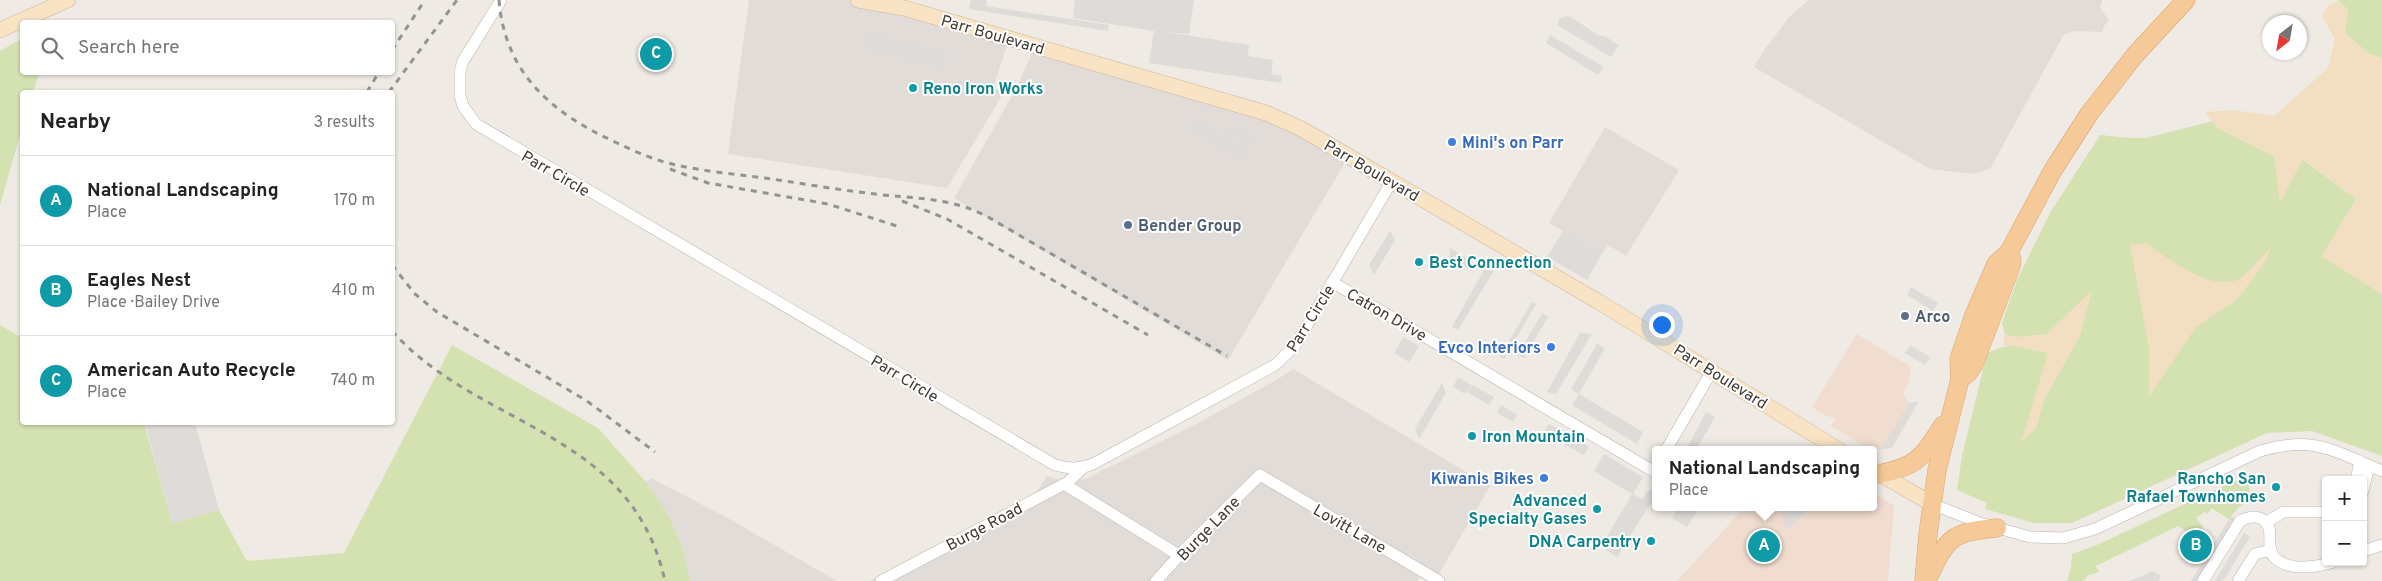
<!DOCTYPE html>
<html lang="en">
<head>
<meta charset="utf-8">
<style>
	:root { --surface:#fff; --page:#f6f6f6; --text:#222; --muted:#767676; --line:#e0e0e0; --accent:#e6252a }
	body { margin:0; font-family:Overpass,sans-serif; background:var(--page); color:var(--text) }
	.controls { position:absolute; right:15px; bottom:15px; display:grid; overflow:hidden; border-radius:5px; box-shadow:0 1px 4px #0004 }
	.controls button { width:45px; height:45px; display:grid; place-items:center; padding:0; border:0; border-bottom:1px solid var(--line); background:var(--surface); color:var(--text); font:25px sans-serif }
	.compass { position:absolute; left:2262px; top:15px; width:45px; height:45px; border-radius:50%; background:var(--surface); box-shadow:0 1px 4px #0004; rotate:211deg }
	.you { position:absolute; left:1661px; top:324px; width:18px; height:18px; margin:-12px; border:4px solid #fff; border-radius:50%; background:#1a73e8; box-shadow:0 0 0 8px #1a73e833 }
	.badge { display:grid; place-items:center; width:32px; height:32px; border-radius:50%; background:var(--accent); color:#fff; font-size:16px; font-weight:700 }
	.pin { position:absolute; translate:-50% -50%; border:2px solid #fff; box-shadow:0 1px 5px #0006 }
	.popup { position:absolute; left:1652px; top:446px; width:225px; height:65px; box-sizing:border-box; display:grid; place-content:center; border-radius:5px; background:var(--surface); filter:drop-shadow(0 1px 4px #0005); font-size:16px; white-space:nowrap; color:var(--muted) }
	.popup b { font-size:19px; color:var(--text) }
	.popup::after { content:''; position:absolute; left:50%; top:100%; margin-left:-10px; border:10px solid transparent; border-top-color:var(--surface) }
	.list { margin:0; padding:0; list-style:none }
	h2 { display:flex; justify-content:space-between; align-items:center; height:65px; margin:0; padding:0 20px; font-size:21px }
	h2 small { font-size:16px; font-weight:400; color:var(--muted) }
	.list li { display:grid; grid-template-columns:32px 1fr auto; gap:15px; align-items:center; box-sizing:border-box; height:90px; padding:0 20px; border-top:1px solid var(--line) }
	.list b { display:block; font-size:19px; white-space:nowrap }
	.list p { margin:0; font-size:16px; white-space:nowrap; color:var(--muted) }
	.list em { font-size:16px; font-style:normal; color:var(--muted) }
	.icon { flex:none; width:28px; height:28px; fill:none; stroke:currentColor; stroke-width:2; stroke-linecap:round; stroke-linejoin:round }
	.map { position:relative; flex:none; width:2382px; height:581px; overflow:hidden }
	.search { position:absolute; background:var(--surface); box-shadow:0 1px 4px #0004; left:20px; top:20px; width:375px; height:55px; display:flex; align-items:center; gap:12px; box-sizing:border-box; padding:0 18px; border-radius:5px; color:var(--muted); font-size:19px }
	.panel { position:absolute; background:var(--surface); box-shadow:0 1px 4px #0004; left:20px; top:90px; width:375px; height:335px; border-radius:5px }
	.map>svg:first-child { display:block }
	.commercial { fill:#f1ddd0 }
	.industrial { fill:#e2dcd9 }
	.green { fill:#d4e1b0 }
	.sand { fill:#f2dfc2 }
	.parking { fill:#dedbd9 }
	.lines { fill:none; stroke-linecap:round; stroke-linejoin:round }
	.minor-casing { stroke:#bdb3aa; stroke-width:12 }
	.secondary-casing { stroke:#ccb597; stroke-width:16 }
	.primary-casing { stroke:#d8a36a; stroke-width:19 }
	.minor { stroke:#fff; stroke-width:11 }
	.secondary { stroke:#f9e3c5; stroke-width:15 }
	.primary { stroke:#f5ca98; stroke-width:18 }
	.rail { stroke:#939393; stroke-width:3; stroke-dasharray:6 6; stroke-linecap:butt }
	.culture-dot { fill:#0f9aa8; stroke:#fff; stroke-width:2 }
	.shop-dot { fill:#3f7fe0; stroke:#fff; stroke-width:2 }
	.service-dot { fill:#5c6f8a; stroke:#fff; stroke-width:2 }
	.labels { text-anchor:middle; stroke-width:4; stroke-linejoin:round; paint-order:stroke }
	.street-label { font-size:16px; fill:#413a34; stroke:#fff }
	.culture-label { font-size:16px; font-weight:bold; fill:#0d838f; stroke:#fff; text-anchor:start }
	.shop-label { font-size:16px; font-weight:bold; fill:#366cbe; stroke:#fff; text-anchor:end }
	.service-label { font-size:16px; font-weight:bold; fill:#4e5e75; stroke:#fff; text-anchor:start }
</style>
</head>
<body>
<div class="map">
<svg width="2382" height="581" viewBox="0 0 2382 581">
	<rect width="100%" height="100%" fill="#f0eae4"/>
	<g class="commercial">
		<path d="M1857,334L1911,367L1909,382L1903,394L1909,403L1918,402L1892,448L1870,450L1831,426L1835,418L1826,416L1812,407Z"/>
		<path d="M1873,492L1894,506L1888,581H1677L1745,507H1873Z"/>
	</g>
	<g class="industrial">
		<path d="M749,0H858L1009,39L993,88L1004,92L947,188L728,154Z"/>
		<path d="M1809,0H2102L2100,7L2109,21L2104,26L2102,32L2076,31L2064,34L1990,169L1973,174L1930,169L1754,67L1765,49L1790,16Z"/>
		<path d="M1035,46L1266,113L1349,156L1228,360L954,198L1016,89Z"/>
		<path d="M1605,127L1679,170L1626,256L1608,245L1602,254L1549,223Z"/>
		<path d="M1293,369L1490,486L1436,579L1423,572L1417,581H870L1033,497L1047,476L1068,482L1087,478L1198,423L1278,379Z"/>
		<path d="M651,478L724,516L837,581H690L684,552L670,519L646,482Z"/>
	</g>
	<g class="green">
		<path d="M2338,0H2382V58L2369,54L2345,33L2348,10Z"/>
		<path d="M22,39V72L39,73L33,92H22V128L0,205V51Z"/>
		<path d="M2213,121L2218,128L2274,156L2280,202L2302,159L2356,199L2322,256L2382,294V456L2312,431L2267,433L2072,523H2034L1985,509L1987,503L1957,490L1962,456L1987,353C2015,340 2021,348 2048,353L2036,428L2044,400L2080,335L2091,292L2047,334L2020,337L2005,335L2002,323L2017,280L2050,213L2100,135L2129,138H2146Z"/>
		<path d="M0,325L22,338V422L144,423L172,523L219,510L247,561L344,553L452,345L598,428L646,482L660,502L670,519L684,552L690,581H0Z"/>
		<path d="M2249,474V490L2252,498L2238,508L2229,519L2211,508L2208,514L2204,512L2196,518L2203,527L2197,538L2178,526L2096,566L2099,572L2087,576L2083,581H2067L2071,567L2072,554L2097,545Z"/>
	</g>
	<g class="sand">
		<path d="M2338,1L2348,10L2345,33L2369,54L2382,58V294L2322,256L2356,199L2303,159L2280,203L2274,156L2218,128L2205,112L2234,110L2274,116L2328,68L2335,39L2322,16L2328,6Z"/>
		<path d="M2146,243C2169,259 2209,291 2237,280C2246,276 2263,255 2271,247L2265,262L2238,299L2196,327L2149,397V348L2130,245Z"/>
		<path d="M2092,290L2080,335L2044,400L2036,428L2021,442L2048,353L2017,346H2003L2005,335L2020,337L2047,334Z"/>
	</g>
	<g class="parking">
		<path d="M971,0H987L986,6L1109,25L1108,31L969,9Z"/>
		<path d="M1075,0H1194L1189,34L1166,32L1249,45L1248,56L1273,60L1271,74L1282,76L1281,83L1149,63L1154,31L1073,18Z"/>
		<path d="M1567,16L1576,20L1597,35L1604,36L1619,45L1611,57L1557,25L1560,18Z"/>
		<path d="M867,34L946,54L943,67L864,48Z"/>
		<path d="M1550,35L1604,67L1598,75L1546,43Z"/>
		<path d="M1193,119L1244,149V160L1193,131Z"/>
		<path d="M1235,126L1258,139L1249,144L1227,131Z"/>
		<path d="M1390,231L1395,240L1374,275L1369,265Z"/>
		<path d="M1563,231L1602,254L1587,280L1547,257Z"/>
		<path d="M1450,248L1474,263L1472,271L1450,258Z"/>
		<path d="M1488,263L1496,267L1458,330L1452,327Z"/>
		<path d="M1911,287L1938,303L1933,311L1907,295Z"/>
		<path d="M1532,302L1536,304L1504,359L1500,357Z"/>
		<path d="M1542,313L1548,317L1524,358L1518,355Z"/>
		<path d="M1580,333L1592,334L1556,394L1547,392Z"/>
		<path d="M1403,337L1419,346L1409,362L1394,353Z"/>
		<path d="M1597,344L1605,348L1579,394L1643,432L1637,444L1572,405L1579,394L1571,389Z"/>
		<path d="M1910,345L1930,357L1925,365L1905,353Z"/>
		<path d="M1458,377L1471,385L1465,394L1453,387Z"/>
		<path d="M1442,383L1446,393L1419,439L1415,429Z"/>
		<path d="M1472,385L1494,397L1489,405L1467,392Z"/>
		<path d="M1918,402L1892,448L1881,449L1909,403Z"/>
		<path d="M1501,405L1517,415L1513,422L1497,413Z"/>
		<path d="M1706,412L1715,417L1696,450H1686Z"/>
		<path d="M145,423H195L219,510L172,523Z"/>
		<path d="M1549,424L1589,446L1584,455L1544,433Z"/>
		<path d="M1604,454L1643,477L1633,494L1642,499L1649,490L1655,493V506L1650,504L1617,557L1601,547L1632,494L1594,471Z"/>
		<path d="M1676,507H1688L1697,512L1687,527L1672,518L1676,512Z"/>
		<path d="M1778,507H1810L1791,528L1784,526L1782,513Z"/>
		<path d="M2231,516L2237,520L2200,581H2191Z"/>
		<path d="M2244,533L2250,537L2223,581H2215Z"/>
		<path d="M2153,571L2161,576L2159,581H2130Z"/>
	</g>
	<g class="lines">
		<g class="minor-casing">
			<g id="minor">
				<path d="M501,0L463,61L460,72V96L463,106L476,124L1055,465C1069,469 1079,469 1093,464L1275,365L1295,346L1392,181"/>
				<path d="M1332,282L1648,468L1654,471L1655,469"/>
				<path d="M1666,450L1712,371"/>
				<path d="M2356,480L2360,461"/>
				<path d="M1064,484L1180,556"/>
				<path d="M2363,491L2369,466"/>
				<path d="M1932,504L1980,523L2030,537L2063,538L2095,529L2260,451C2314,435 2334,451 2382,471"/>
				<path d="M2267,522L2283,512H2324"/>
				<path d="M2363,551L2382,545"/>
				<path d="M881,581L1068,482L1084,467"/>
				<path d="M1156,581L1186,548L1260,475L1439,581"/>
				<path d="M2203,581L2240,521C2248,517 2255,515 2262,519C2277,528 2264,546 2274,557C2288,572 2317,567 2334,562"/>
				<path d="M2238,581L2255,554L2271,550"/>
			</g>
		</g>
		<g class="secondary-casing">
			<g id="secondary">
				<path d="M858,0L904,8L1266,113L1300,128L1599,302L1839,450"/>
				<path d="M0,30L68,0"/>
				<path d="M1873,470L1932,504"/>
			</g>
		</g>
		<g class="primary-casing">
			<g id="primary">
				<path d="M1960,379L1968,373L1974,364L2010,269L2012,261L2009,252"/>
				<path d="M1879,474C1919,466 1922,457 1943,425"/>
				<path d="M1928,578C1948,537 1951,532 1997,528"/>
				<path d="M1924,581L1928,534L1937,470L1960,379L1959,359L1974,315L1996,264L2009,252L2053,170L2089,114L2135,55L2186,0"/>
			</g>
		</g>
		<use href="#minor" class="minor"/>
		<use href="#secondary" class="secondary"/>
		<use href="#primary" class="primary"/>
		<g class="rail">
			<path d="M499,0C505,74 552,113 615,142C632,150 649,158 668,163C699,171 733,174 765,178C799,183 833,189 867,193C909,199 950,196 988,217L1227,356"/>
			<path d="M392,50L425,0"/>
			<path d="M367,92L379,72"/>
			<path d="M389,92L457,0"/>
			<path d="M670,169L708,183L828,204L897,226"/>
			<path d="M902,201L947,219L1148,335"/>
			<path d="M392,265L415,294L437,312L587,401L655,452"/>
			<path d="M392,331C481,430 631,429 665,581"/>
		</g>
	</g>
	<g class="culture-dot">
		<circle cx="913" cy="88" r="5"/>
		<circle cx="1419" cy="262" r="5"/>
		<circle cx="1472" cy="436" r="5"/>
		<circle cx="2276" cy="487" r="5"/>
		<circle cx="1597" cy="509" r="5"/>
		<circle cx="1651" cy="541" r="5"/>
	</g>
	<g class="shop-dot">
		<circle cx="1452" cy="142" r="5"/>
		<circle cx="1551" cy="347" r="5"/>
		<circle cx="1544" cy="478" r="5"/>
	</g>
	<g class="service-dot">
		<circle cx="1128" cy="225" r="5"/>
		<circle cx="1905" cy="316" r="5"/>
	</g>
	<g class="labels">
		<g class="street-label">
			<text transform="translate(993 34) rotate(16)" y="6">Parr Boulevard</text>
			<text transform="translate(1372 170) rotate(30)" y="6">Parr Boulevard</text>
			<text transform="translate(556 173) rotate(30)" y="6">Parr Circle</text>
			<text transform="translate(1387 314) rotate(30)" y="6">Catron Drive</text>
			<text transform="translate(1310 318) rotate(-58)" y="6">Parr Circle</text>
			<text transform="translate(1721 376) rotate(32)" y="6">Parr Boulevard</text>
			<text transform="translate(905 378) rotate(31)" y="6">Parr Circle</text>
			<text transform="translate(984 526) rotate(-28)" y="6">Burge Road</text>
			<text transform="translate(1208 528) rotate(-46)" y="6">Burge Lane</text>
			<text transform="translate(1350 528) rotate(30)" y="6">Lovitt Lane</text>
		</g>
		<g class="culture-label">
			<text x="923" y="94">Reno Iron Works</text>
			<text x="1429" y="268">Best Connection</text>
			<text x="1482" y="442">Iron Mountain</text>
			<text x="2266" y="484" text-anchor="end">Rancho San<tspan x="2266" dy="18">Rafael Townhomes</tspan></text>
			<text x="1587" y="506" text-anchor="end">Advanced<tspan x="1587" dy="18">Specialty Gases</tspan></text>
			<text x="1641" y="547" text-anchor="end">DNA Carpentry</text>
		</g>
		<g class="shop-label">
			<text x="1462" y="148" text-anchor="start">Mini's on Parr</text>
			<text x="1541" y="353">Evco Interiors</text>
			<text x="1534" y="484">Kiwanis Bikes</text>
		</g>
		<g class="service-label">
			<text x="1138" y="231">Bender Group</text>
			<text x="1915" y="322">Arco</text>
		</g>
	</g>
</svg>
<div class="controls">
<button>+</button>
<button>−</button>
</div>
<svg class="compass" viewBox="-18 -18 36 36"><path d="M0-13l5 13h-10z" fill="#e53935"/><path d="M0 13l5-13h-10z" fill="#767676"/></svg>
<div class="you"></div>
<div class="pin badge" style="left:1764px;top:546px;background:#0f9aa8">A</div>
<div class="popup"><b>National Landscaping</b>Place</div>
<div class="pin badge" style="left:2196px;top:546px;background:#0f9aa8">B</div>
<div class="pin badge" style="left:656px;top:54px;background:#0f9aa8">C</div>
<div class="search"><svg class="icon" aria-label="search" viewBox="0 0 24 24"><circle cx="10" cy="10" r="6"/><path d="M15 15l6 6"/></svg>Search here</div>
<section class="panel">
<h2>Nearby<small>3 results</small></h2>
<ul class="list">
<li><span class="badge" style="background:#0f9aa8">A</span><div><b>National Landscaping</b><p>Place</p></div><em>170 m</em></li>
<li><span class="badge" style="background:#0f9aa8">B</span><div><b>Eagles Nest</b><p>Place · Bailey Drive</p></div><em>410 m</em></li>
<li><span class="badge" style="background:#0f9aa8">C</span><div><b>American Auto Recycle</b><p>Place</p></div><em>740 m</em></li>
</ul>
</section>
</div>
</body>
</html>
